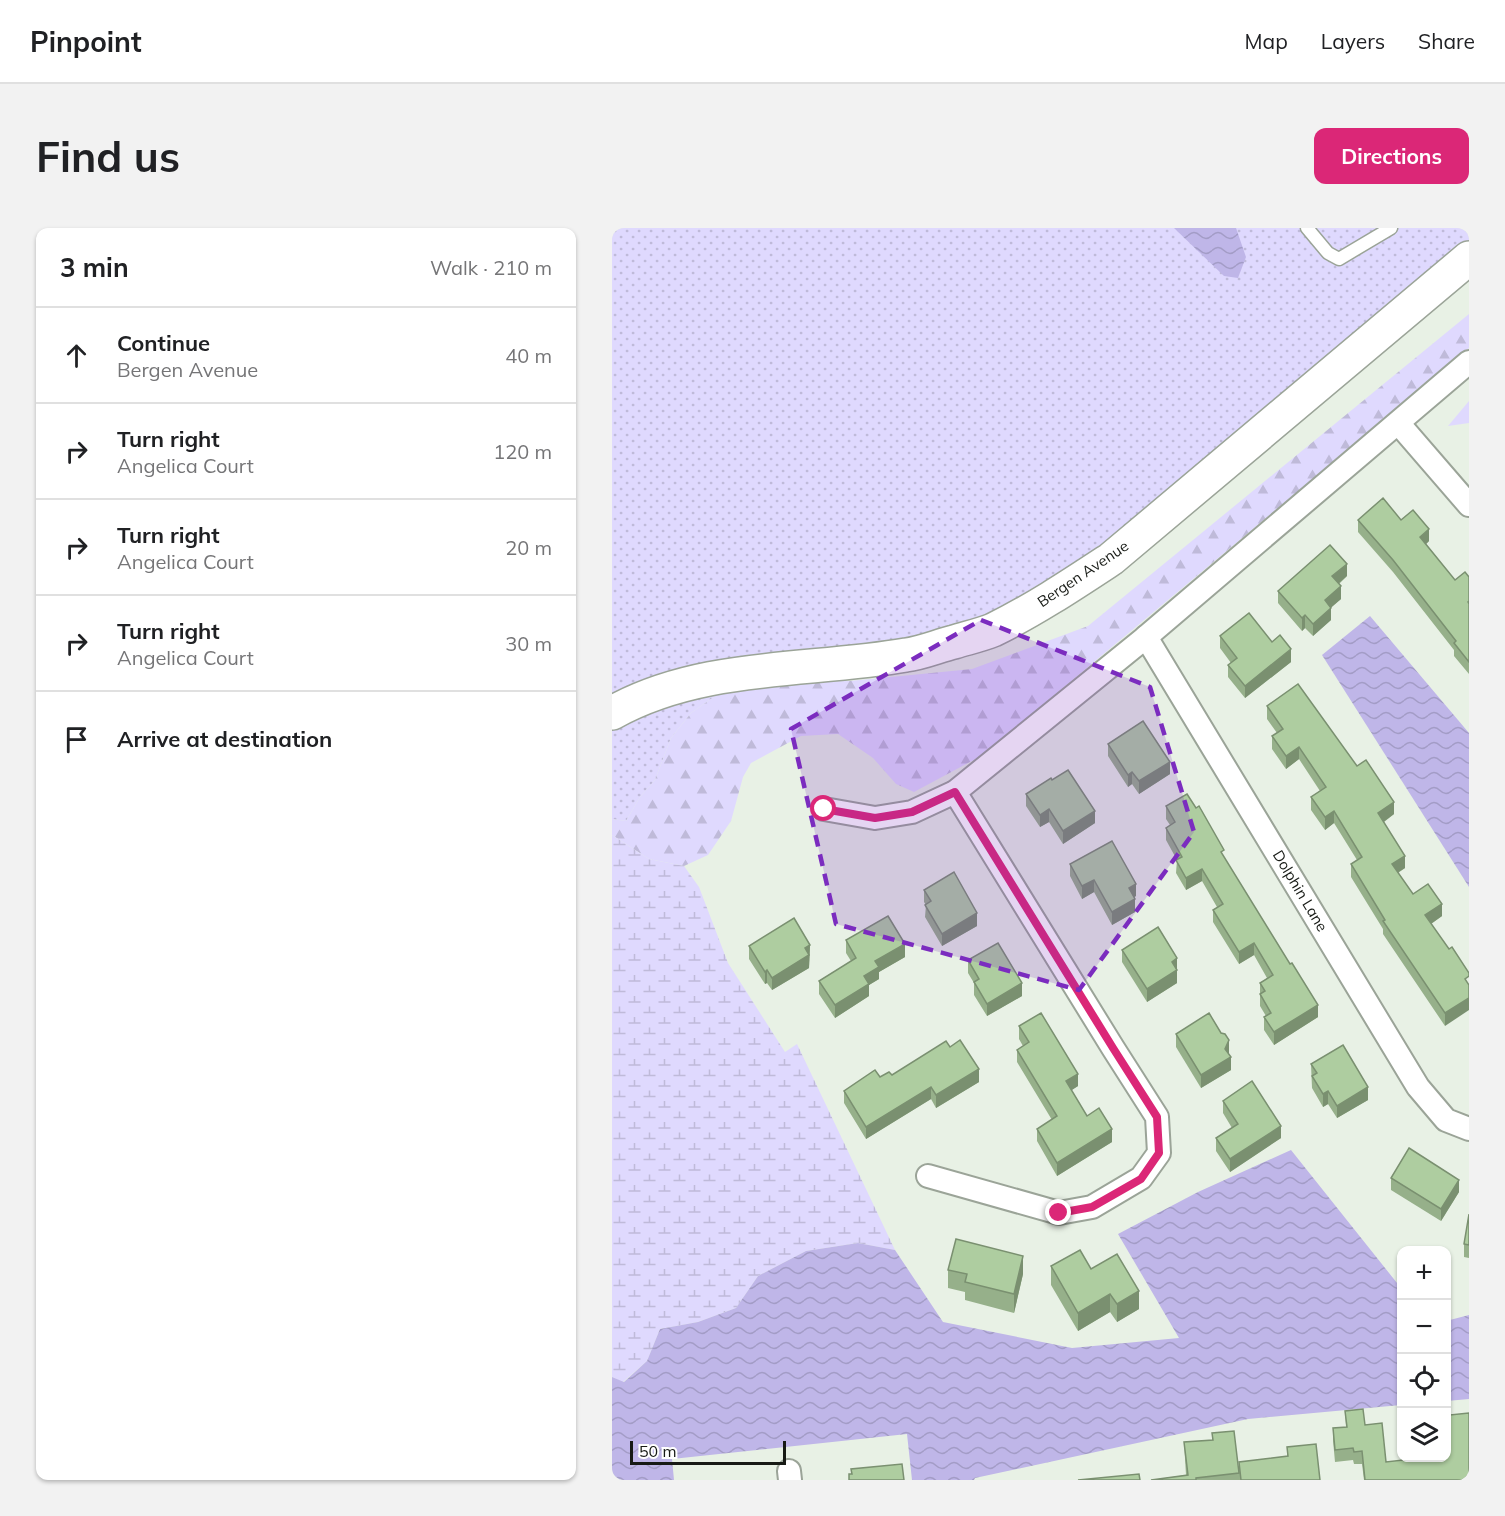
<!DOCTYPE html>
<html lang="en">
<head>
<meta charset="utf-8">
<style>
	:root { --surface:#fff; --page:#f2f2f2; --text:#202124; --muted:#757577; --line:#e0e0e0; --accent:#db2777 }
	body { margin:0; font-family:Mulish,sans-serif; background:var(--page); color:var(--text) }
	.controls { position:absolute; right:18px; bottom:18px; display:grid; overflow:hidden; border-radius:12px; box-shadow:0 2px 4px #0004 }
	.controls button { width:54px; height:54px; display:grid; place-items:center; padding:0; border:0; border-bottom:2px solid var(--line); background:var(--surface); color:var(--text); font:30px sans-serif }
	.scale { position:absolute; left:18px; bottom:15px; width:156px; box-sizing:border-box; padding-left:6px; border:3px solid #171a15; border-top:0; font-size:16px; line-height:21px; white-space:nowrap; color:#171a15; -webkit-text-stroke:4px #fff; paint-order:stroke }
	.stop { position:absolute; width:18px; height:18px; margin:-14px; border:4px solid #db2777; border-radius:50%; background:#fff }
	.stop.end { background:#db2777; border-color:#fff; box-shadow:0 2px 6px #0008 }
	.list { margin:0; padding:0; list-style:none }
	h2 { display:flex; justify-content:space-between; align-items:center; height:78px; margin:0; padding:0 24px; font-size:26px }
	h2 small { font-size:20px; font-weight:400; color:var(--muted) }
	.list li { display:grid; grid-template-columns:39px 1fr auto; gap:18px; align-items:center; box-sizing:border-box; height:96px; padding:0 24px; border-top:2px solid var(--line) }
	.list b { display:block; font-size:22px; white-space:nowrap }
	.list p { margin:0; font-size:20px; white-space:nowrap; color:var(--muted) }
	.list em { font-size:20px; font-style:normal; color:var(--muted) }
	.icon { flex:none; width:33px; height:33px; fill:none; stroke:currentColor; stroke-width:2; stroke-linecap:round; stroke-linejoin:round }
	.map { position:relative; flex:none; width:857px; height:1252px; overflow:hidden; border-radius:12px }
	header { display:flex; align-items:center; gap:36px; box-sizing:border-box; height:84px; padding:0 30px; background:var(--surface); border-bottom:2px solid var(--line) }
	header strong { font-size:28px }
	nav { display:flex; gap:33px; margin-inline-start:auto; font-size:21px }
	.intro { display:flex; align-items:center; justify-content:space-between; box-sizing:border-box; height:144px; padding:0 36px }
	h1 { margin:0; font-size:42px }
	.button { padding:15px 27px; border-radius:12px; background:var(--accent); color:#fff; font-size:21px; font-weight:700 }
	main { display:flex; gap:36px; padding:0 36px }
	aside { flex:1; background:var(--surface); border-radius:12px; box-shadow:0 2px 4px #0004 }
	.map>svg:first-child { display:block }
	.grass { fill:url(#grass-dots) }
	.forest { fill:url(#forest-firs) }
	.wetland { fill:url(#wetland-marsh) }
	.water { fill:url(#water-waves) }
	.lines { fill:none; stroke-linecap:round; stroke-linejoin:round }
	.lane-casing { stroke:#9ba498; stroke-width:15 }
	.street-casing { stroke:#9ba498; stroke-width:26 }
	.secondary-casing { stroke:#9ba498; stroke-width:36 }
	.lane { stroke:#fff; stroke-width:12 }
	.street { stroke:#fff; stroke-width:22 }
	.secondary { stroke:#fff; stroke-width:33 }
	.wall { fill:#96b08a }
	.shaded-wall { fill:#7a9070 }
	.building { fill:#aecda0; stroke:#7a9070; stroke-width:1.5 }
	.route { stroke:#db2777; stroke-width:8 }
	.marked { fill:#7b2cbf; fill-opacity:0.2; stroke:#7b2cbf; stroke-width:4.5; stroke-dasharray:12 8; stroke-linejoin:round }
	.labels { text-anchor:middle; stroke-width:6; stroke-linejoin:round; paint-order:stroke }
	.street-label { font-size:15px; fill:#171a15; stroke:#fff }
</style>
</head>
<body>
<header>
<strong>Pinpoint</strong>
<nav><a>Map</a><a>Layers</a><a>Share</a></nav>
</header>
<div class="intro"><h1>Find us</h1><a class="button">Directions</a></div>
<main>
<aside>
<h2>3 min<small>Walk · 210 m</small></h2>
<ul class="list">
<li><svg class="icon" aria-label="ahead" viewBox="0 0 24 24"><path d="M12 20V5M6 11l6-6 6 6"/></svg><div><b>Continue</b><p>Bergen Avenue</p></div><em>40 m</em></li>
<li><svg class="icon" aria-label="right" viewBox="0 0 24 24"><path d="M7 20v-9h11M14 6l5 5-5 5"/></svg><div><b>Turn right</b><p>Angelica Court</p></div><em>120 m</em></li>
<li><svg class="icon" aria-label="right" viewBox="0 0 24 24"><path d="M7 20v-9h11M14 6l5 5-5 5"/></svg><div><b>Turn right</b><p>Angelica Court</p></div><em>20 m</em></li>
<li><svg class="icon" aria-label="right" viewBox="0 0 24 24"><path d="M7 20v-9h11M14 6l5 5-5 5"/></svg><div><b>Turn right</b><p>Angelica Court</p></div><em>30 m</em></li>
<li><svg class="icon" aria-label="arrive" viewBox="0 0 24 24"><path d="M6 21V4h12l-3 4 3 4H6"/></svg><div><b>Arrive at destination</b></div></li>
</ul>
</aside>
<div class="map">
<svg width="857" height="1252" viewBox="0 0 857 1252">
	<defs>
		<pattern id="grass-dots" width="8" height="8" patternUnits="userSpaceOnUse" patternTransform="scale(1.5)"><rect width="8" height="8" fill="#dfd9fe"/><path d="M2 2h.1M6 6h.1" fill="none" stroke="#bfbad9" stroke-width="1.8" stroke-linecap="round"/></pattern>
		<pattern id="forest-firs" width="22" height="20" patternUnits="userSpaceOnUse" patternTransform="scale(1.5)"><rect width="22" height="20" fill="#dfd9fe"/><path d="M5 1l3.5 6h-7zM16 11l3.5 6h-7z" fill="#bfbad9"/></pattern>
		<pattern id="wetland-marsh" width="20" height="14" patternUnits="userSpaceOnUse" patternTransform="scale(1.5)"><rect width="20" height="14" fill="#dfd9fe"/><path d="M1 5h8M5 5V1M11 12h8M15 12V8" fill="none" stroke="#bfbad9"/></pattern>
		<pattern id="water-waves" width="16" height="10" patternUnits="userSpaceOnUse" patternTransform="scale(1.5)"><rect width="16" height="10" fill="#bfb6e8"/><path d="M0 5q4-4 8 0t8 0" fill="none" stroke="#a39cc6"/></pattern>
	</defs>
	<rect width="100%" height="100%" fill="#e8f1e5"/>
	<g class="grass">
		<path d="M0,0H857V30L499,331L380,402L0,485Z"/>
		<path d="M109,464L79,485L59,510L43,552L28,569L14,593L0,591V500L48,482Z"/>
	</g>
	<g class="forest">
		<path d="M857,86V120L371,527L302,564L284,556L261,530L226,506L189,508L139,535L131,549L119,593L96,627L72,638L37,631L0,607V591L14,593L28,569L43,552L59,510L79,485L109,464L160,454L238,453L360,441L476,398Z"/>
		<path d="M857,173V195L836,198Z"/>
	</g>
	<path class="wetland" d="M0,607L37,631L72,638L87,659L116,735L173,824L185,816L283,1022L246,1015L194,1023L146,1048L124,1080L86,1094L48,1101L35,1133L11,1154L0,1149Z"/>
	<g class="water">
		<path d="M562,0H624L634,29L626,50L612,48Z"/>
		<path d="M758,388L857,505V659L710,427Z"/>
		<path d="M679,922L789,1060V1177L636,1191L363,1250L362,1252H300L295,1206L60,1231L62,1252H0V1149L12,1154L35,1133L48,1101L86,1094L124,1080L146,1048L194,1023L246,1015L283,1022L331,1094L460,1120L567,1110L506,1006L586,964Z"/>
		<path d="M857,1087V1171L835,1173L834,1093Z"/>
	</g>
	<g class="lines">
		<g class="lane-casing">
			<path id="lane" d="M695,0L716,25L727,31L779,0"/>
		</g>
		<g class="street-casing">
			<g id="street">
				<path d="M787,196L857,277"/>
				<path d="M534,409L806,859L834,892L857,901"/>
				<path d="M212,581L263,590L300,584L343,564L534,409L857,134"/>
				<path d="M316,948L447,985L480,979L529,950L547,925L545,889L501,820L343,564"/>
				<path d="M177,1243L178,1252"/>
			</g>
		</g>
		<g class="secondary-casing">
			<path id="secondary" d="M0,485C89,435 196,444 294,427C310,425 326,418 342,414C355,410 369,407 381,402C422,382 461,356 499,331L857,30"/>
		</g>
		<use href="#lane" class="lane"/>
		<use href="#street" class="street"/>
		<use href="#secondary" class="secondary"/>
	</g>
	<g class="wall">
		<path d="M746,292H789L817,313L814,316L843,352L857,349V446L842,428V422L781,344L746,304Z"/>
		<path d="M735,348L727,356L729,371L719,379V392L701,408L693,400L690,403L666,375V363Z"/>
		<path d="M608,408L660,414L679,434L633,470L616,449V437L619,435L608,420Z"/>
		<path d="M655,478L745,538L782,586L772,594L793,640L786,645L801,666L830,688L819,696L837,721L833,798L771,706V701L739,649V636L745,632L722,595L713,602L699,582V569L708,563L687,531L674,541L660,521V508L665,505L655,491Z"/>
		<path d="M496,516L558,546L527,566L520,556L516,559L496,528Z"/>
		<path d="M440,552L483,595L451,616L437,594L428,599L414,578V566Z"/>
		<path d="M554,578L612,630L706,789L662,817L652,802V789L654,788L648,778V755L655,750L642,727L627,736L601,694V682L605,679L590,653L574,662L564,645L565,632L554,612V600L558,597L554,591Z"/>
		<path d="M458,636L524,668L522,669L523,684L500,697L482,664L470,671L458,648Z"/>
		<path d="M312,662L365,698L330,718L313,689L314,677L312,674Z"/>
		<path d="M234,712L293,729L267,744V751L257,757V768L223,790L207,766V753L239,733L234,725Z"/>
		<path d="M198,717L197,740L160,762L155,755L153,756L137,731V718Z"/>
		<path d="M510,722L565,730V755L535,774L510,734Z"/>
		<path d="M356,732L410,768L375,788L362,767V755L356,745Z"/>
		<path d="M407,798L466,858L459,862L475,888L500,914L445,948L425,913V901L440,892L405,834V822L411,818L407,811Z"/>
		<path d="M564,806L616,825L619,842L589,860L564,819Z"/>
		<path d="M338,819L367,854L324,880L319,871L254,911L232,875V863L268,849L280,847Z"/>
		<path d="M699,836L756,872L725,890L716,876L711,879L700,860Z"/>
		<path d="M611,873L669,910L618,944L604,923V910L620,900L611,885Z"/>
		<path d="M779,950L847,964L829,993L779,962Z"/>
		<path d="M857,986V1030L852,1029V1016Z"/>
		<path d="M439,1038L479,1041L527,1081L505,1094L498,1084L466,1103L439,1057Z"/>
		<path d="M336,1042L411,1046L402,1085L353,1072V1064L336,1060Z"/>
		<path d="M733,1183L753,1197L774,1234L834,1230L838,1187L857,1252H752L750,1236H742L741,1232L723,1234L721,1212V1200L734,1199Z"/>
		<path d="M600,1205L627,1243V1234L675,1228V1219L708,1252H627V1249V1252H539L574,1247L572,1214L600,1212Z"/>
	</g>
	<g class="shaded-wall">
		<path d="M817,301V313L808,322V309Z"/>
		<path d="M735,336V348L720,361V348Z"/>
		<path d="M729,358V371L713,385V372Z"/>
		<path d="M719,380V392L701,408V396Z"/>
		<path d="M693,387V400L690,403V390Z"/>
		<path d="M679,421V434L633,470V458Z"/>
		<path d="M687,519V531L674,541V528Z"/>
		<path d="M558,534V546L527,566V553Z"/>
		<path d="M520,544V556L516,559V547Z"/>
		<path d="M782,574V586L766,598V585Z"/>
		<path d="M437,581V594L428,599V587Z"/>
		<path d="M483,583V595L451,616V603Z"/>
		<path d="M722,583V595L713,602V589Z"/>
		<path d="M793,628V640L780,648V636Z"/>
		<path d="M590,641V653L574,662V650Z"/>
		<path d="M482,652V664L470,671V658Z"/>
		<path d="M524,656V668L517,672V660Z"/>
		<path d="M523,671V684L500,697V684Z"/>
		<path d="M830,676V688L813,700V687Z"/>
		<path d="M365,685V698L330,718V706Z"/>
		<path d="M642,715V727L627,736V724Z"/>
		<path d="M293,716V729L267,744V751L257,757V768L223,790V777L252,748L263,733Z"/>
		<path d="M198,717L197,740L160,762V750L193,720Z"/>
		<path d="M565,730V755L535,774V761L560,734Z"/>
		<path d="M155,742V755L153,756V744Z"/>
		<path d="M410,755V768L375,788V776Z"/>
		<path d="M857,770V782L833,798V785Z"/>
		<path d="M706,777V789L662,817V804Z"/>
		<path d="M617,812V825L614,832L619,829V842L589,860V847L613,821Z"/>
		<path d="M367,841V854L324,880V867Z"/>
		<path d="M466,846V858L454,866V853Z"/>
		<path d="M319,859V871L254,911V899Z"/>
		<path d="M756,859V872L725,890V878Z"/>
		<path d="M716,863V876L711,879V866Z"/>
		<path d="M669,898V910L618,944V931Z"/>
		<path d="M500,901V914L445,948V935Z"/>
		<path d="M847,952V964L829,993V981Z"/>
		<path d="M411,1028V1046L402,1085V1066Z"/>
		<path d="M527,1063V1081L505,1094V1076Z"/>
		<path d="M498,1066V1084L466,1103V1085Z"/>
	</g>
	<g class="building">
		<path d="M771,270L789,292L801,282L817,301L808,309L843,352L853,344L857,349V373L856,374L857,376V434L842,415L844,413L781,332L746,292Z"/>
		<path d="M718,317L735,336L720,348L729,358L713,372L719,380L701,396L693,387L690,390L666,363Z"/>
		<path d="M637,385L660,414L668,407L679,421L633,458L616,437L625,430L608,408Z"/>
		<path d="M686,456L745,538L754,532L782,574L766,585L793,628L780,636L801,666L816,656L830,676L813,687L837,721L840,719L857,745V748L853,751L857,757V770L833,785L771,693L773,692L739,636L750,629L722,583L713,589L699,569L714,559L687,519L674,528L660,508L671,501L655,478Z"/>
		<path d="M531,493L558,534L527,553L520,544L516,547L496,516Z"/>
		<path d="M456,542L483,583L451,603L437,581L428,587L414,566L439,550L440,552Z"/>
		<path d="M575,566L584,580L587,578L612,622L609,624L678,736L680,735L706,777L662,804L652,789L659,785L648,766L653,763L648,755L661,747L642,715L627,724L601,682L611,676L590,641L574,650L564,632L570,629L554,600L563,594L554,578Z"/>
		<path d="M500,613L524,656L517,660L523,671L500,684L482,652L470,658L458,636Z"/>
		<path d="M342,644L365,685L330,706L313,677L319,673L312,662Z"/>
		<path d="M276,688L293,716L263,733L267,739L252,748L257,756L223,777L207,753L244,730L234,712Z"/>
		<path d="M182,690L198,717L193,720L197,727L160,750L155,742L153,744L137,718Z"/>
		<path d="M546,699L565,730L560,734L565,742L535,761L510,722Z"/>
		<path d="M386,715L410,755L375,776L362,754L367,751L356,732Z"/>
		<path d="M429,785L466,846L454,853L475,888L487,880L500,901L445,935L425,901L445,888L405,822L417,814L407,798Z"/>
		<path d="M597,785L609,805L613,806L617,812L613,821L619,829L589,847L564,806Z"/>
		<path d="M348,812L367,841L324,867L319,859L254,899L232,863L263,842L268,849L277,844L280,847L334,813L338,819Z"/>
		<path d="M731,817L756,859L725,878L716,863L711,866L700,848L705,845L699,836Z"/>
		<path d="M640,853L669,898L618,931L604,910L626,896L611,873Z"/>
		<path d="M797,920L847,952L829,981L779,950Z"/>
		<path d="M857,986V1017L852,1016Z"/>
		<path d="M344,1011L411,1028L402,1066L353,1054L355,1046L336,1042Z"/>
		<path d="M468,1022L479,1041L505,1026L527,1063L505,1076L498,1066L466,1085L439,1038Z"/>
		<path d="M834,1167H836L838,1187L857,1185V1252H753L750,1223L742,1224L741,1220L723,1222L721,1200L735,1199L733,1183L751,1181L753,1197L770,1195L774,1234L809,1230H834Z"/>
		<path d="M622,1203L627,1245L584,1250V1252H539L576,1247L572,1214L601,1212L600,1205Z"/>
		<path d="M704,1216L708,1252H629L627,1234L676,1228L675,1219Z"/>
		<path d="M290,1236L292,1252H237V1246H240L239,1241Z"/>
		<path d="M527,1246L528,1252H466Z"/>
	</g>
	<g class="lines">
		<path class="route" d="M212,581L263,590L300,584L343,564L501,820L545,889L547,925L529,951L480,979L447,985"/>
	</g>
	<path class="marked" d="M369,392L538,459L582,604L467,762L224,696L179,501Z"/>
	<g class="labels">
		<g class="street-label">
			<text transform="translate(471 346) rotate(-34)" y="5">Bergen Avenue</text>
			<text transform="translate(688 663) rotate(59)" y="5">Dolphin Lane</text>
		</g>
	</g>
</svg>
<div class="controls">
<button>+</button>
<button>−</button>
<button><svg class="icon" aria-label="locate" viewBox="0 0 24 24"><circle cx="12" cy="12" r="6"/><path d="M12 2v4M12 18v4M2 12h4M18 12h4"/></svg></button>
<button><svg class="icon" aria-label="layers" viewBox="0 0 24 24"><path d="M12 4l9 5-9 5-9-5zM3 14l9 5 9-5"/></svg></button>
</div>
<div class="scale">50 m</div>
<div class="stop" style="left:212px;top:581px"></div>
<div class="stop end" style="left:447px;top:985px"></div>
</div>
</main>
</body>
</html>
